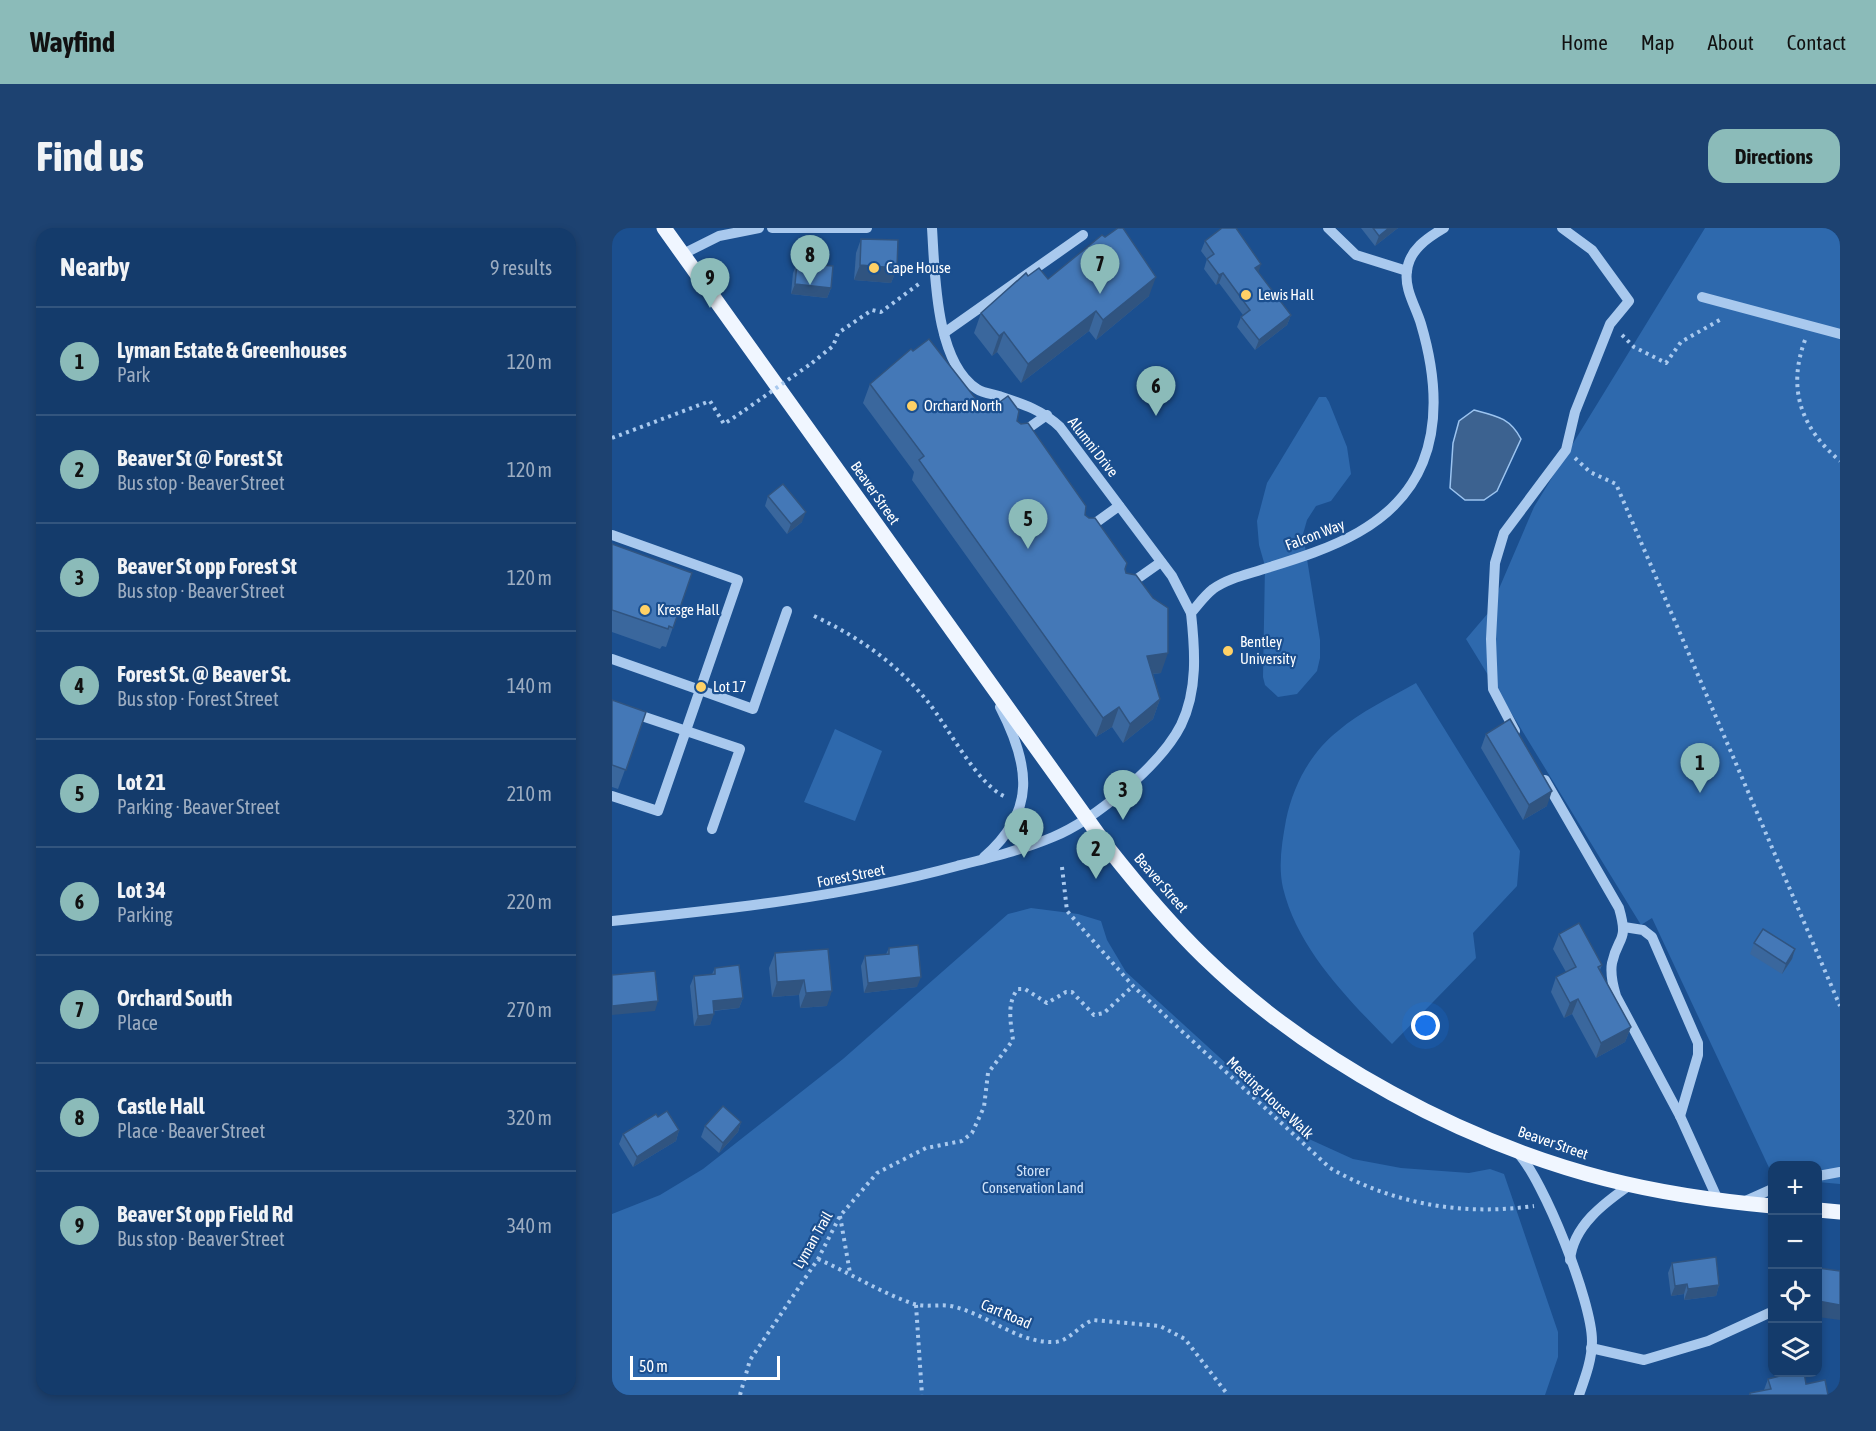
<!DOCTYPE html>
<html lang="en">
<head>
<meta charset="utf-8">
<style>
	:root { --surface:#143b6b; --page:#1d4271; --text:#f1f3f6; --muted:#9dadc1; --line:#33557e; --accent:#8bbbb9 }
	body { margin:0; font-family:"Asap Condensed",sans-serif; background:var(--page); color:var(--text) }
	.controls { position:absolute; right:18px; bottom:18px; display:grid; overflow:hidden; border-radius:12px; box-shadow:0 3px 9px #0003 }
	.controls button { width:54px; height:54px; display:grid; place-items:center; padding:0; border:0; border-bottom:2px solid var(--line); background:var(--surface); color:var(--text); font:30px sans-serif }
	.scale { position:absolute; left:18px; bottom:15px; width:150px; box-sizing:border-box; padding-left:6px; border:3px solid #fff; border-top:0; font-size:16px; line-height:21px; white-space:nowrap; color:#fff; -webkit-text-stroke:4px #1b4f8f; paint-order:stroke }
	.you { position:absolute; left:814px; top:798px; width:21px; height:21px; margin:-15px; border:4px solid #fff; border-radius:50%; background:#1a73e8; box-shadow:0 0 0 9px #1a73e833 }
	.badge { display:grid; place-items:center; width:39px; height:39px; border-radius:50%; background:var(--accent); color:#111; font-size:20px; font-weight:700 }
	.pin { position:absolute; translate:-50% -50px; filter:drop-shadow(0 2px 3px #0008) }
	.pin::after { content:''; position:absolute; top:32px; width:21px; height:18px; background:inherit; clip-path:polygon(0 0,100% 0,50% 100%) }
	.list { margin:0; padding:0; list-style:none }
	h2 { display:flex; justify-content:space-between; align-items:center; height:78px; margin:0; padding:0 24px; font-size:26px }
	h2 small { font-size:20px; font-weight:400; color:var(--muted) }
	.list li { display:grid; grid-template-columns:39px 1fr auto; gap:18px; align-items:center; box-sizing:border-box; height:108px; padding:0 24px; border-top:2px solid var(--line) }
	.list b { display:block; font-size:22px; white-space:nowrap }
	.list p { margin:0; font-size:20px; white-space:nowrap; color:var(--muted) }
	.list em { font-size:20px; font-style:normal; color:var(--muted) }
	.icon { flex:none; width:33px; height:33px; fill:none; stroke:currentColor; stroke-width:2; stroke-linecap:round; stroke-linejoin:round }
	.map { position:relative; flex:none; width:1228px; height:1167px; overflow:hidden; border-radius:18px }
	header { display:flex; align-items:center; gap:36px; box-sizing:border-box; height:84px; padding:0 30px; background:var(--accent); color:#111 }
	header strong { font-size:28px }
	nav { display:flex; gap:33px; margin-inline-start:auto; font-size:21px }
	.intro { display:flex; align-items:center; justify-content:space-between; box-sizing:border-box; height:144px; padding:0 36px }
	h1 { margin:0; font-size:42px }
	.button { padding:15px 27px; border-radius:18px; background:var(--accent); color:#111; font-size:21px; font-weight:700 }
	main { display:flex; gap:36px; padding:0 36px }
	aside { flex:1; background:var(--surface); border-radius:18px; box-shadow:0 3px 9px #0003 }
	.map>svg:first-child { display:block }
	.green { fill:#2e69ad }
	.water { fill:#3c6290; stroke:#9cc4f0; stroke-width:1.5 }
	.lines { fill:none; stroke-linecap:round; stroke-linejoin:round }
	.path { stroke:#a9c9ee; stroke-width:4; stroke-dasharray:3 4.5; stroke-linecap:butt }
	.minor { stroke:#a9c9ee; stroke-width:10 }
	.major { stroke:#f0f6ff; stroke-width:15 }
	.path-bridge { stroke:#a9c9ee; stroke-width:4; stroke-dasharray:3 4.5; stroke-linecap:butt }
	.wall { fill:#3a679d }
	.shaded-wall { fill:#305480 }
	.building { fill:#4478b7; stroke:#305480; stroke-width:1.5 }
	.poi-dot { fill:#ffd166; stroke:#1b4f8f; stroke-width:2 }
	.labels { text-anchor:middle; stroke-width:4.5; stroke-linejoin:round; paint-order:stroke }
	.poi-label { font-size:15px; fill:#fff; stroke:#1b4f8f; text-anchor:start }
	.street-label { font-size:15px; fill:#fff; stroke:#1b4f8f }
	.park-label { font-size:15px; fill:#cfe3fa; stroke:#1b4f8f }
</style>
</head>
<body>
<header>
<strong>Wayfind</strong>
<nav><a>Home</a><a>Map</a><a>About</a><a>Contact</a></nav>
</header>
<div class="intro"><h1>Find us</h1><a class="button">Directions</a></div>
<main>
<aside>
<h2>Nearby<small>9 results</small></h2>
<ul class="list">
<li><span class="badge">1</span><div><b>Lyman Estate &amp; Greenhouses</b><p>Park</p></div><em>120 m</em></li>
<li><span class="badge">2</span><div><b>Beaver St @ Forest St</b><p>Bus stop · Beaver Street</p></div><em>120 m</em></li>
<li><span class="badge">3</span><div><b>Beaver St opp Forest St</b><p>Bus stop · Beaver Street</p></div><em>120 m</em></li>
<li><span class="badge">4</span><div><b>Forest St. @ Beaver St.</b><p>Bus stop · Forest Street</p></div><em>140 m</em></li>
<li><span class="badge">5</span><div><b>Lot 21</b><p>Parking · Beaver Street</p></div><em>210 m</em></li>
<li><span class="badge">6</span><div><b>Lot 34</b><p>Parking</p></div><em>220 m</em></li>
<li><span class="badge">7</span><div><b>Orchard South</b><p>Place</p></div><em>270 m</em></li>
<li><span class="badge">8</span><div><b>Castle Hall</b><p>Place · Beaver Street</p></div><em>320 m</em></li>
<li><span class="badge">9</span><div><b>Beaver St opp Field Rd</b><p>Bus stop · Beaver Street</p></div><em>340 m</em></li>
</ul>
</aside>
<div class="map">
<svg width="1228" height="1167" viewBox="0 0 1228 1167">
	<rect width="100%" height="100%" fill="#1b4f8f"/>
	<g class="green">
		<path d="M1093,0H1228V956L1206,954V938H1160V946L1040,690L1029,697L854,411L877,384L922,279Z"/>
		<path d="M707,169H714L717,174L735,219L739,246L719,273L704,278L695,292L691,306L708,412V430L705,443L685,466L666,469L653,457L651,449L653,338L647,317L645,293L655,255Z"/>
		<path d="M804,455L908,623L905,658L861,705L864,730L780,816C737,772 686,722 671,660C666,638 670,614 674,592C681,558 698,525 726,503C749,483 778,470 804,455Z"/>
		<path d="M223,501L270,523L243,593L192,574Z"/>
		<path d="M419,680L466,686L489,693L495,712L514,744L697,911L741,931L789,940L857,945L878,941L892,946L946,1104V1129L933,1167H0V986L48,967L91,941L231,831L396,686Z"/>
	</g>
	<path class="water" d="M862,182C885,188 898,190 909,211L885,263L872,272H853L838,260L841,215L847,193Z"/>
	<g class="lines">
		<g class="path">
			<path d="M1010,107L1022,119L1054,135L1069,114L1111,90"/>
			<path d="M1193,112C1175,161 1189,200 1228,233"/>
			<path d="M200,135L221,118L226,105L260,82L269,84L308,55"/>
			<path d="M0,210L98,173L112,196L133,182"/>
			<path d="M963,230L978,244L1004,256L1228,778"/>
			<path d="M202,388C247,409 284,435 316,474C337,500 365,557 394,569"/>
			<path d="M450,639L455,683L476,707L521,758L718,940C781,976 850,988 922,978"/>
			<path d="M228,988L238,1045"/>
			<path d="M206,1031C238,1045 269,1065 302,1076C315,1080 330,1075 343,1079C378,1088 406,1115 442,1114C457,1114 467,1097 481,1092L548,1098L573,1111L616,1167"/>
			<path d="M304,1077L310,1167"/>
			<path d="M128,1167L138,1132L206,1031L228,988L265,945L314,920L350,913L360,905L372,879L376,845L401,812C399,796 394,775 406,761H413L435,775L454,764H460L482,787L492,785L521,758"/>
		</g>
		<g class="minor">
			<path d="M160,0H255"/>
			<path d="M320,0C323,45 323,134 365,161C371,165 380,166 387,168C411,176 430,182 448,199L560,348L579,385"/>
			<path d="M716,0L744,27L795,43"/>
			<path d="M71,26L107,8L147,0"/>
			<path d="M1090,69L1228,106"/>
			<path d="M332,105L471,7"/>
			<path d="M408,206L435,187"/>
			<path d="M475,301L507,278"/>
			<path d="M0,307L126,352L88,462L141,481L175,383"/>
			<path d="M515,358L549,334"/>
			<path d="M0,431L88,462L46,583L0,568"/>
			<path d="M0,478L128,521L100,601"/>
			<path d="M903,503L881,461L879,411L883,335L892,305L954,222L963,184L998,96L1017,73L980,22L950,0"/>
			<path d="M933,552L1007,680C1017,715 1006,707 1000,735C998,746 1001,758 1004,768L1068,888L1106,972"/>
			<path d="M372,629C425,583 418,537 388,479"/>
			<path d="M0,693C117,681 231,669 345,638C377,630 410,622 441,609C482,592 549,537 569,497C586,462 583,422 579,385C586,377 592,368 601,361C616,350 637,346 655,340C717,321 785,299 811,234C828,191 822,140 809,96C804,79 792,61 795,43C797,22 815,10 832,0"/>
			<path d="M1012,699L1031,702L1040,709L1086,815V827L1068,888"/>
			<path d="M905,924C932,952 980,1074 980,1113C980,1132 973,1150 967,1167"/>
			<path d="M1206,948L1228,944"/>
			<path d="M1131,974L1160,961"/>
			<path d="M958,1032C961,998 992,975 1018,957"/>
			<path d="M979,1120L1032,1132L1096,1113L1157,1085"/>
		</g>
		<g class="major">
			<path d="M52,0L496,620C526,658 557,695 592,729C699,833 851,914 994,951C1049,965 1105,973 1160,978"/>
			<path d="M1206,982L1228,984"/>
		</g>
		<path class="path-bridge" d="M133,182L200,135"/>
	</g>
	<g class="wall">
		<path d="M749,0H786L763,18Z"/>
		<path d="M249,11L285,40L279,55L242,52L244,25Z"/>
		<path d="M593,13L646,44L679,87L675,97L643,122L625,99L629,89L631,87L607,55L604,57L592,41L595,31L589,23Z"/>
		<path d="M185,35L219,60L215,70L179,66L181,45Z"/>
		<path d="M436,51L537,68L484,112L477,103L409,155L385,124L380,128L362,105L369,85Z"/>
		<path d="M301,123L374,184L405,193L513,341L549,445L541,446L548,471L541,491L511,515L500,499L484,509L300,252L302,244L251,175L258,156Z"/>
		<path d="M156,268L190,294L175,306L153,278Z"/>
		<path d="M0,316L80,345L54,419L50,418L48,421L0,404Z"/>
		<path d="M0,472L34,484L6,561L0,559Z"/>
		<path d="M874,506L935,578L911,592L869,520Z"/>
		<path d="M947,706L990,737L988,742L1019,799L1013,814L984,830L960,786L952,790L939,764L944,749L954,744L941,721Z"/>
		<path d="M1142,715L1183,721L1180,731L1170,746L1138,726Z"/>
		<path d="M277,720L305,759L252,765L249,738L253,728L274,726Z"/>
		<path d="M216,721L215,778L188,780L187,767L160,769L157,740L163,725Z"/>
		<path d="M103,740L131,770L127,780L102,783L98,797L82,798L78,758L82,748L100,746Z"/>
		<path d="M46,889L67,902L64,913L21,939L7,916L11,906Z"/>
		<path d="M129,894L126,904L107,925L89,909L93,898Z"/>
		<path d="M1060,1035L1107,1057L1104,1068L1072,1072V1066L1059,1068L1056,1045Z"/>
		<path d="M1156,1151L1194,1156L1216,1167H1137L1138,1165L1152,1162Z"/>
	</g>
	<g class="shaded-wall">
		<path d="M777,0H786L763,18L767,8Z"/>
		<path d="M649,36L646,46L643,40Z"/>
		<path d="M248,37L285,40L279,55L242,52Z"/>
		<path d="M611,45L607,55L604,57L607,47Z"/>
		<path d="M544,49L537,68L484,112L491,92Z"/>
		<path d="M183,56L219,60L215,70L179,66Z"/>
		<path d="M484,83L477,103L409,155L416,136Z"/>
		<path d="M679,87L675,97L643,122L647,112Z"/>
		<path d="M392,104L385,124L380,128L387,108Z"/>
		<path d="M194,284L190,294L175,306L179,296Z"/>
		<path d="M556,425L549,445L528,447L535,428Z"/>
		<path d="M548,471L541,491L511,515L518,496Z"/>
		<path d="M507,479L500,499L484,509L491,490Z"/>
		<path d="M940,563L935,578L911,592L917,577Z"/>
		<path d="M1183,721L1180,731L1170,746L1174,736Z"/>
		<path d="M309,749L305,759L252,765L256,755Z"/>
		<path d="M192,752L187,767L160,769L165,754Z"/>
		<path d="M220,763L215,778L188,780L194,765Z"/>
		<path d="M131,770L127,780L97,783L101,773Z"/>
		<path d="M966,771L960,786L952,790L958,775Z"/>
		<path d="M46,773L43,783L0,787V778Z"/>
		<path d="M102,786L98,797L82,798L86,788Z"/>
		<path d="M1019,799L1013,814L984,830L989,815Z"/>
		<path d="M129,894L126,904L107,925L111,915Z"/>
		<path d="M67,902L64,913L21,939L25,929Z"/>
		<path d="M1075,1056L1072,1066L1059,1068L1063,1058Z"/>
		<path d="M1107,1057L1104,1068L1072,1072L1076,1061Z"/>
		<path d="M1206,1073L1228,1077V1092L1206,1089Z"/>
	</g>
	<g class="building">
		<path d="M506,0H511L544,49L491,92L484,83L416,136L392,104L387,108L369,85L414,45L416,48L427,40L436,51L490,7L493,9Z"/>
		<path d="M610,0H624L649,36L643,40L679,87L647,112L629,89L638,82L611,45L607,47L595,31L602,26L593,13Z"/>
		<path d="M761,0H777L767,8Z"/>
		<path d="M249,11L286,12L285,40L248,37Z"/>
		<path d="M185,35L221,38L219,60L183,56Z"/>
		<path d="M317,111L374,184L396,168L407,183L405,193L409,196L416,195L474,278L473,287L477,290H483L515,335L513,341L514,345L524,347L541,370L556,380V425L535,428L548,471L518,496L507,479L491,490L307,232L312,228L258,156L299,121L301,123Z"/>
		<path d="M171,256L194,284L179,296L156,268Z"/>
		<path d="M0,316L80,345L61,400L57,398L56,401L0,382Z"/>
		<path d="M0,472L34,484L14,542L0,537Z"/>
		<path d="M898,491L940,563L917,577L874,506Z"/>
		<path d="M967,695L990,737L986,739L1019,799L989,815L966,771L958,775L944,749L964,739L947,706Z"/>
		<path d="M1151,701L1183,721L1174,736L1142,715Z"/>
		<path d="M306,717L309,749L256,755L253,728L277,726V720Z"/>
		<path d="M216,721L220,763L194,765L192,752L165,754L163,725Z"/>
		<path d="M127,737L131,770L101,773L102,786L86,788L82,748L103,746V740Z"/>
		<path d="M43,743L46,773L0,778V747Z"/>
		<path d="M111,878L129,894L111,915L93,898Z"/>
		<path d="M55,883L67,902L25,929L11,906L44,886L46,889Z"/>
		<path d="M1104,1029L1107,1057L1076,1061L1075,1056L1063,1058L1060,1035Z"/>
		<path d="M1206,1040L1228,1043V1077L1206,1073Z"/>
		<path d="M1184,1144H1192L1194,1156L1213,1152L1216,1167H1138V1165L1159,1161L1156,1151Z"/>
	</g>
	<g class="poi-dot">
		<circle cx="262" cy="40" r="6"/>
		<circle cx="634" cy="67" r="6"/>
		<circle cx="300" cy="178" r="6"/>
		<circle cx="33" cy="382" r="6"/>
		<circle cx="616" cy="423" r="6"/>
		<circle cx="89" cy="459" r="6"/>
	</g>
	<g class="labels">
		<g class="poi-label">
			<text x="274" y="45">Cape House</text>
			<text x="646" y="72">Lewis Hall</text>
			<text x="312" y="183">Orchard North</text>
			<text x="45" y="387">Kresge Hall</text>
			<text x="628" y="419">Bentley<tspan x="628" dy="17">University</tspan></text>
			<text x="101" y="464">Lot 17</text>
		</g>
		<g class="street-label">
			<text transform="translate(481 219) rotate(52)" y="5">Alumni Drive</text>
			<text transform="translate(263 265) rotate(55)" y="5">Beaver Street</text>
			<text transform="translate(703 307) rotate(-21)" y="5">Falcon Way</text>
			<text transform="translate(239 648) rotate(-11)" y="5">Forest Street</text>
			<text transform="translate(549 655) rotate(49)" y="5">Beaver Street</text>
			<text transform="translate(658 870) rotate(43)" y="5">Meeting House Walk</text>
			<text transform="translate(941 915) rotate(19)" y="5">Beaver Street</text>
			<text transform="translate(201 1012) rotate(-60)" y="5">Lyman Trail</text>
			<text transform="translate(394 1086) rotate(23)" y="5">Cart Road</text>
		</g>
		<g class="park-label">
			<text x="421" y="948">Storer<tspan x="421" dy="17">Conservation Land</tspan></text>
		</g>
	</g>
</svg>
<div class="controls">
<button>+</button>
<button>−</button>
<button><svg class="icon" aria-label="locate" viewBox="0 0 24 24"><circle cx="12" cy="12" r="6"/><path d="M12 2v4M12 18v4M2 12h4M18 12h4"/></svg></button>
<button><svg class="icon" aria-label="layers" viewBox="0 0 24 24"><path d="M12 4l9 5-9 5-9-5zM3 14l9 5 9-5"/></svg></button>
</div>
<div class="scale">50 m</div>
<div class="you"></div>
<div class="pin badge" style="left:1088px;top:565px">1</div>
<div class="pin badge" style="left:484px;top:651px">2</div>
<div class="pin badge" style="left:511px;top:592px">3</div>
<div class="pin badge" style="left:412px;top:630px">4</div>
<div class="pin badge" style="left:416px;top:321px">5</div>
<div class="pin badge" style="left:544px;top:188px">6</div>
<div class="pin badge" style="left:488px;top:66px">7</div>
<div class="pin badge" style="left:198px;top:57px">8</div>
<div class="pin badge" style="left:98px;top:80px">9</div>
</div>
</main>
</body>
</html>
